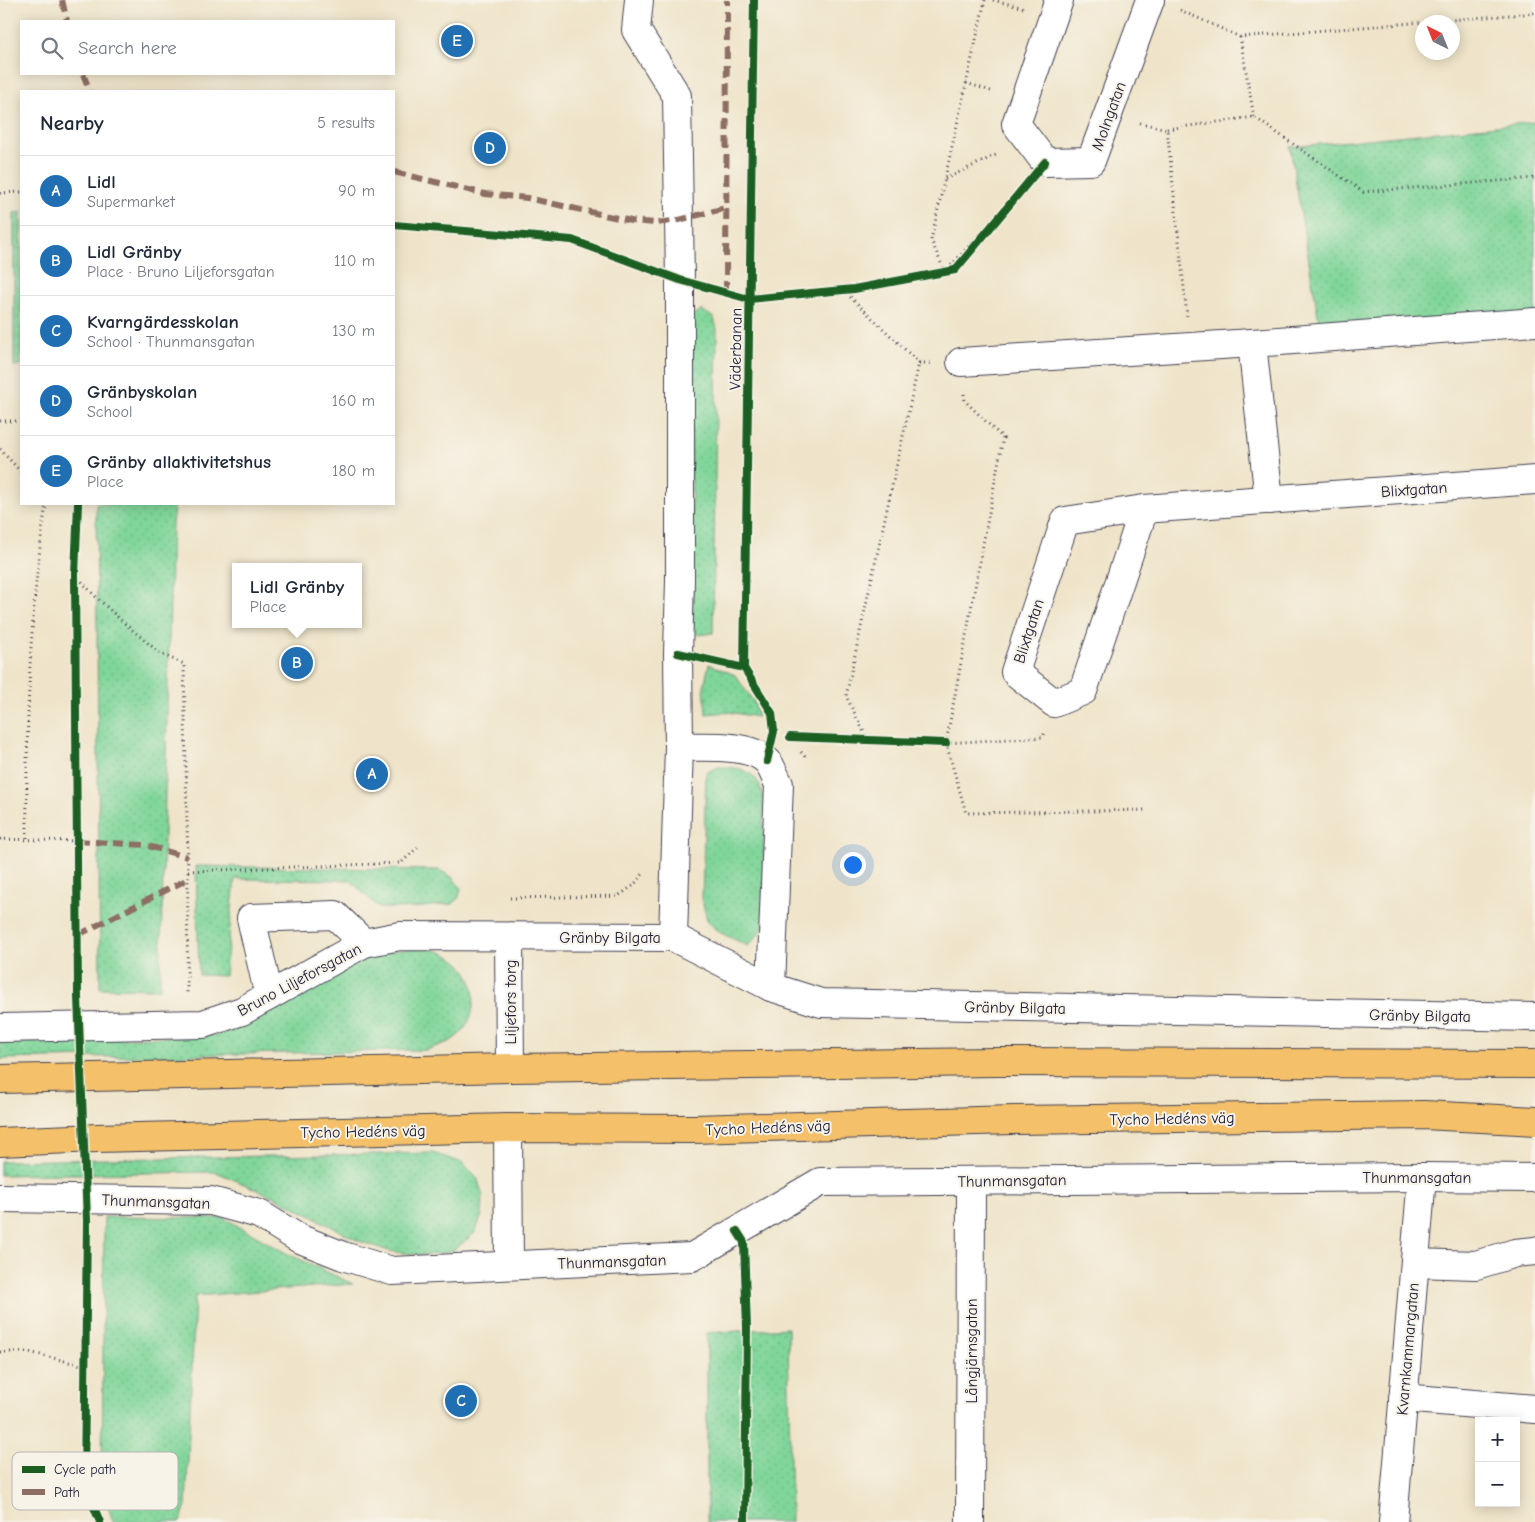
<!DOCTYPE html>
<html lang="en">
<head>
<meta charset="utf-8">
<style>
	:root { --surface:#fff; --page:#f6f6f7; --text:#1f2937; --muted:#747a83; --line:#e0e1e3; --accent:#1f6fb2 }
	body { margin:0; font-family:"Comic Neue",sans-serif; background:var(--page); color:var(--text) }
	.controls { position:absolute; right:15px; bottom:15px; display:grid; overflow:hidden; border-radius:0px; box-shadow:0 2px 12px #0003 }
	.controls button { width:45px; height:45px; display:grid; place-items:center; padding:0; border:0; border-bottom:1px solid var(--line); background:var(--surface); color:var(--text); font:25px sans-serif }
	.compass { position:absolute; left:1415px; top:15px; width:45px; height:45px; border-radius:50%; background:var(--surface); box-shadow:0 2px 12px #0003; rotate:317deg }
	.you { position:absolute; left:852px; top:864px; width:18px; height:18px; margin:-12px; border:4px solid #fff; border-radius:50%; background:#1a73e8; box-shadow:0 0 0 8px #1a73e833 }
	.badge { display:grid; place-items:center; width:32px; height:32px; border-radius:50%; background:var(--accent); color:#fff; font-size:16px; font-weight:700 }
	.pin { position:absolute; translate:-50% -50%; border:2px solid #fff; box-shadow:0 1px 5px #0006 }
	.popup { position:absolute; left:232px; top:563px; width:130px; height:65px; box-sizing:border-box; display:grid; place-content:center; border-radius:0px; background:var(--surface); filter:drop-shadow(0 1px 4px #0005); font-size:16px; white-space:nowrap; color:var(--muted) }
	.popup b { font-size:19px; color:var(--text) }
	.popup::after { content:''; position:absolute; left:50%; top:100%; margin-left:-10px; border:10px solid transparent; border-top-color:var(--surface) }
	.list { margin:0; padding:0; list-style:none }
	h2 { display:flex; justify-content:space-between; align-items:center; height:65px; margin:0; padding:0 20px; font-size:21px }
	h2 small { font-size:16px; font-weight:400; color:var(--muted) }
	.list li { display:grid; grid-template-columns:32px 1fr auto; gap:15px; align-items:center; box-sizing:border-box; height:70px; padding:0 20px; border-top:1px solid var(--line) }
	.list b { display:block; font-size:19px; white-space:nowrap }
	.list p { margin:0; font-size:16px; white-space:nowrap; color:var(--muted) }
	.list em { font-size:16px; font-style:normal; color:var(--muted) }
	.icon { flex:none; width:28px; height:28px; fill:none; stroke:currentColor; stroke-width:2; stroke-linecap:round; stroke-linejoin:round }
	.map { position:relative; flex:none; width:1535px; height:1522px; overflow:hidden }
	.search { position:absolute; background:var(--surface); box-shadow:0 2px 12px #0003; left:20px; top:20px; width:375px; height:55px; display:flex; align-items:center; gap:12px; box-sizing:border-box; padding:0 18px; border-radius:0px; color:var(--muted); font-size:19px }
	.panel { position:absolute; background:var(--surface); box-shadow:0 2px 12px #0003; left:20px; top:90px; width:375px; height:415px; border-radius:0px }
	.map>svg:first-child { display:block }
	.green { fill:url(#green-dots); stroke:#517c6a }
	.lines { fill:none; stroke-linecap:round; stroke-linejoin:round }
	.minor-casing { stroke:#413f50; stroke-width:30 }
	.major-casing { stroke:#413f50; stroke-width:30 }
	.path { stroke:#413f50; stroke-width:3; stroke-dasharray:1 4; stroke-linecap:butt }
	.minor { stroke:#fff; stroke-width:28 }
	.major { stroke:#f4c16b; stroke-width:28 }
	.quiet { stroke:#8d6e63; stroke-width:6; stroke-dasharray:12 6; stroke-linecap:butt }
	.cycleway-casing { stroke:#f7f3e8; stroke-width:11 }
	.cycleway { stroke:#1b5e20; stroke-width:8 }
	.labels { text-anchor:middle; stroke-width:4; stroke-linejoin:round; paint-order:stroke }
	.street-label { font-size:16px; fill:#22223b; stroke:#f7f3e8 }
	.key { fill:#f7f3e8; stroke:#b7b4b4; stroke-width:1 }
	.key-label { font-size:14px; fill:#22223b }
</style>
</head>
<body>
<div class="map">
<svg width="1535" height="1522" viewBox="0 0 1535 1522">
	<defs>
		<pattern id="green-dots" width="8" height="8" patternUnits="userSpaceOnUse" patternTransform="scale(1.25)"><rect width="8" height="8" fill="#80d69a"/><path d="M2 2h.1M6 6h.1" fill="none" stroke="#6eb786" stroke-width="1.8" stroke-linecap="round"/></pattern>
	</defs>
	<rect width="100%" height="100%" fill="#f7f3e8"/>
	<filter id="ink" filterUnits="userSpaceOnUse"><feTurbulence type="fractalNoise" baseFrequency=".02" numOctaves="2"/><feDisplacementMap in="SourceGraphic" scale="10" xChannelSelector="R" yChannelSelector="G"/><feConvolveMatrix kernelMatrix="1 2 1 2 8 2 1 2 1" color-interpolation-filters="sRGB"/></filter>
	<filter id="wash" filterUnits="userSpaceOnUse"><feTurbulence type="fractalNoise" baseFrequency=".0096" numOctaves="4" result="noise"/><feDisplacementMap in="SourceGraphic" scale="20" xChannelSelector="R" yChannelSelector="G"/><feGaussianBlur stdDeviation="1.12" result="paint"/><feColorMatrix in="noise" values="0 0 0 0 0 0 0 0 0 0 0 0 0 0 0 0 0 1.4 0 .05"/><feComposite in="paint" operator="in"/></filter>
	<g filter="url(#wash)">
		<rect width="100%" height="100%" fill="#efe4c9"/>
		<g class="green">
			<path d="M1535,122V317L1321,334L1290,147Z"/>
			<path d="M21,212V365L14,366V213Z"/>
			<path d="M702,310L714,318L717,329L713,633L699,635L691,629L692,316Z"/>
			<path d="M96,504H175L172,523L160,989L100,988Z"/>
			<path d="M709,664L735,675L754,702L758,717L728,712L706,714L704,686Z"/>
			<path d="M718,767C733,767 751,768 759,784C761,789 762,795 763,800L764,928L748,946L717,931L707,920L702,900L706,773Z"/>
			<path d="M196,866L439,870L452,877L461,888L459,897L453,904L413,908H379L350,880L235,879L225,976L199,975Z"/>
			<path d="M428,948C440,951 456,957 464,968C480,989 476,1023 455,1038C448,1044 435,1046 427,1050L0,1059V1043L219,1035L271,1010L348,965L377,954L406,949Z"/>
			<path d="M433,1153L463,1163L477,1177L483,1197L482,1215L475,1233L454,1250L439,1254L418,1255L389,1251L359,1241L281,1200L216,1172L0,1175V1161Z"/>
			<path d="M104,1217L224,1218L286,1253L353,1284L195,1296L186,1506L180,1522H113L102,1487Z"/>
			<path d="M788,1328L791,1522H707V1333Z"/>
		</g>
	</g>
	<g filter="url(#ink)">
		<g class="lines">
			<g class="minor-casing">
				<g id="minor">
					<path d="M639,0L636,30L677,96L680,280V581L678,653L679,747L673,937"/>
					<path d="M1059,0L1016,124L1045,162L1091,161L1150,0"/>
					<path d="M961,362L1252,343"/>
					<path d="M1269,500L1252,343L1535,322"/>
					<path d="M1144,509L1083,691L1054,703L1015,672L1065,521L1144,509L1535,480"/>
					<path d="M679,747C703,747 752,743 768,762C772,768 775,777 779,784L771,987"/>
					<path d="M509,937L510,1068"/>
					<path d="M269,996L251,918L335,915L364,943"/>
					<path d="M0,1028L203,1024L242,1011L364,943L400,936L673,937L771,987L821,1003L1535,1017"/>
					<path d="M508,1128L509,1265"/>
					<path d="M0,1198L211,1201L259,1214L298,1238L343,1256L392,1271L692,1257L820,1182L1422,1177L1535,1178"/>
					<path d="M1415,1263L1476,1265L1515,1253L1535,1251"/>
					<path d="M1403,1398L1535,1409"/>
					<path d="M970,1522L971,1181"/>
					<path d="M1393,1522L1422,1177"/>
				</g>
			</g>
			<g class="major-casing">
				<g id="major">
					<path d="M0,1079L510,1068L996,1062L1535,1064"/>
					<path d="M0,1142L97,1138L508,1128L694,1129L1013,1120L1424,1115L1535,1121"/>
				</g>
			</g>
			<g class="path">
				<path d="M985,0L931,240L945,272L1025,185"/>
				<path d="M993,0L1024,8"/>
				<path d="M1180,10L1240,37L1535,13"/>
				<path d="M1240,37L1254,117"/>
				<path d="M966,83L994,92"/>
				<path d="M1140,123L1167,129L1187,316"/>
				<path d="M1167,129L1254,117L1363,192L1535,178"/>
				<path d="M945,179L998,154"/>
				<path d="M0,193L21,192"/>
				<path d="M843,290L919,363"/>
				<path d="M964,394L965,401L1003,438L946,743L1043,737L1045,732"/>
				<path d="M0,421H21"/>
				<path d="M0,449L21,472"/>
				<path d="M75,574L93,594L124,623L161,654L184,664L188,871L187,994"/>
				<path d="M868,740L846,696L919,363H930"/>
				<path d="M946,743L966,813L1147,810"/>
				<path d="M801,752L806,758"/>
				<path d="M27,838C26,726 29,615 46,504"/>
				<path d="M0,839L77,841"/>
				<path d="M188,871L401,863L419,846"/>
				<path d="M510,898L618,896L633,886L643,874"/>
				<path d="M0,1352H29L85,1366"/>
			</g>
			<use href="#minor" class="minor"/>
			<use href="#major" class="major"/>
			<g class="quiet">
				<path d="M62,0L67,21"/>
				<path d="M83,74L90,91"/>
				<path d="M394,172L485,194L527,198L631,221L656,223L679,220L726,208"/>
				<path d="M726,293L727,0"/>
				<path d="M77,841L145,845L187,857"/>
				<path d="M78,935L188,879"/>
			</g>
			<g class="cycleway-casing">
				<g id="cycleway">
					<path d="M394,225L572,240L680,280L749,299L854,289L955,270L1045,162"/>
					<path d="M78,504L75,574L78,997L87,1220L84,1483L100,1522"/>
					<path d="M678,653L744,668L772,713L774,731L767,761"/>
					<path d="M744,668L754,0"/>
					<path d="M790,737L946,743"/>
					<path d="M737,1231L744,1242L747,1328L745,1522"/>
				</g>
			</g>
			<use href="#cycleway" class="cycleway"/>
		</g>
	</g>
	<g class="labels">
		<g class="street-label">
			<text transform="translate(1108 116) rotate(-70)" y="6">Molngatan</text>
			<text transform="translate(735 349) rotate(-89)" y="6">Väderbanan</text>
			<text transform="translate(1414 489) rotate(-4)" y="6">Blixtgatan</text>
			<text transform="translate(1028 631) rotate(-72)" y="6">Blixtgatan</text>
			<text x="610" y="943">Gränby Bilgata</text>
			<text transform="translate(299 979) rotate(-28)" y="6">Bruno Liljeforsgatan</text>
			<text transform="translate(510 1002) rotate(-90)" y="6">Liljefors torg</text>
			<text transform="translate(1015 1007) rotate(1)" y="6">Gränby Bilgata</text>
			<text transform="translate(1420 1015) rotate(1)" y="6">Gränby Bilgata</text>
			<text transform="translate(1172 1118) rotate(-1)" y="6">Tycho Hedéns väg</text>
			<text transform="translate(768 1127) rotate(-2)" y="6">Tycho Hedéns väg</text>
			<text transform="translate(363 1131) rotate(-1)" y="6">Tycho Hedéns väg</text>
			<text x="1417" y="1183">Thunmansgatan</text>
			<text transform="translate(1012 1180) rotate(-1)" y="6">Thunmansgatan</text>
			<text transform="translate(156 1201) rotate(2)" y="6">Thunmansgatan</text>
			<text transform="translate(612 1261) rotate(-2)" y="6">Thunmansgatan</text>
			<text transform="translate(1407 1349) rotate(-85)" y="6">Kvarnkammargatan</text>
			<text transform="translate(971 1351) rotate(-90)" y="6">Långjärnsgatan</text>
		</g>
	</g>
	<rect x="12" y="1452" width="166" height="58" rx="8" class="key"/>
	<rect x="22" y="1466" width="23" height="7" fill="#1b5e20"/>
	<rect x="22" y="1489" width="23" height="6" fill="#8d6e63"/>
	<g class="key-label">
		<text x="54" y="1474">Cycle path</text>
		<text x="54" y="1497">Path</text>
	</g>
</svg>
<div class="controls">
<button>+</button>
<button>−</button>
</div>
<svg class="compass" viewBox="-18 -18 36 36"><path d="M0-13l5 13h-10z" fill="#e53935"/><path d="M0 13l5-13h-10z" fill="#747a83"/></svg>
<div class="you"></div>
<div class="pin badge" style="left:372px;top:774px">A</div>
<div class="pin badge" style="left:297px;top:663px">B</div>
<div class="popup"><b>Lidl Gränby</b>Place</div>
<div class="pin badge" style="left:461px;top:1401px">C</div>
<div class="pin badge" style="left:490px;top:148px">D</div>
<div class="pin badge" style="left:457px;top:41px">E</div>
<div class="search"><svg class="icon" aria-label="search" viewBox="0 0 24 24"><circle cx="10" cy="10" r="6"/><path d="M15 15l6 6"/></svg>Search here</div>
<section class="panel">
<h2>Nearby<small>5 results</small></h2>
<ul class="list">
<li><span class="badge">A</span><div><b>Lidl</b><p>Supermarket</p></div><em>90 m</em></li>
<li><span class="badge">B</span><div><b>Lidl Gränby</b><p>Place · Bruno Liljeforsgatan</p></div><em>110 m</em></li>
<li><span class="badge">C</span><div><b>Kvarngärdesskolan</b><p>School · Thunmansgatan</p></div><em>130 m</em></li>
<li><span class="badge">D</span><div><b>Gränbyskolan</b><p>School</p></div><em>160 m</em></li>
<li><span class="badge">E</span><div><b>Gränby allaktivitetshus</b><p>Place</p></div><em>180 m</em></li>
</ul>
</section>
</div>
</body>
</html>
